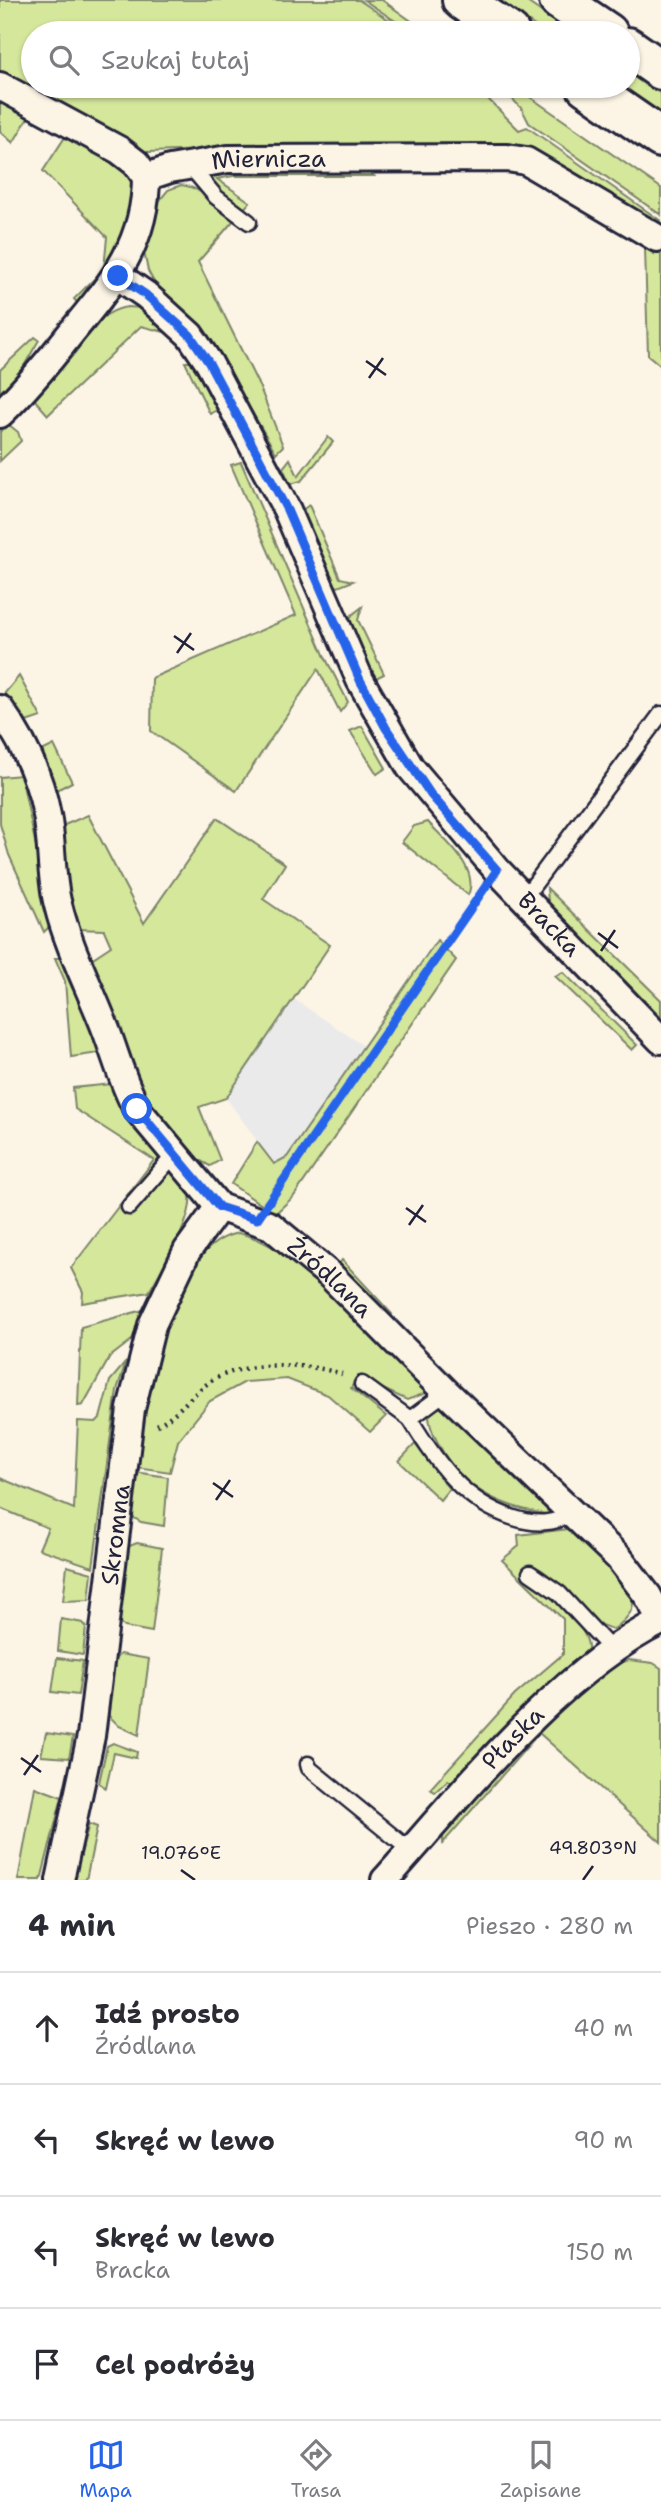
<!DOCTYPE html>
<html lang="pl">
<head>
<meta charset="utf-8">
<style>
	:root { --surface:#fff; --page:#f2f2f3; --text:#2b2b33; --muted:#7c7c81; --line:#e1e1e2; --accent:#2563eb }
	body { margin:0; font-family:"Shantell Sans",sans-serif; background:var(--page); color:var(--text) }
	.stop { position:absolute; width:21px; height:21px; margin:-16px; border:5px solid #2563eb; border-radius:50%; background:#fff }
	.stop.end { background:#2563eb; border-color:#fff; box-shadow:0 2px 7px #0008 }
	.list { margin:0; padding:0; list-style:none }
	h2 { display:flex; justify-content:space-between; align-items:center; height:91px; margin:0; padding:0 28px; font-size:30px }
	h2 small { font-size:23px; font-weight:400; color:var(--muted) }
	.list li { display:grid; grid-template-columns:46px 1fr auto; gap:21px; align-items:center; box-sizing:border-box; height:112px; padding:0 28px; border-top:2px solid var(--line) }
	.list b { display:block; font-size:26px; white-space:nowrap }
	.list p { margin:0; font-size:23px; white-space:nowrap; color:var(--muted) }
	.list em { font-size:23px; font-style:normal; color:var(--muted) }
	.icon { flex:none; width:38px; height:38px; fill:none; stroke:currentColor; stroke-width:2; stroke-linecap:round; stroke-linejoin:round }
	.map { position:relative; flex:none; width:661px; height:1880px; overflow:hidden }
	.search { position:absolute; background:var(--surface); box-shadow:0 2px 5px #0004; left:21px; right:21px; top:21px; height:77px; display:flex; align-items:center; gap:18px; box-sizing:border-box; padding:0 24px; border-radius:38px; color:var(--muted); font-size:26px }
	.sheet { height:539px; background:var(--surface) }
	nav { display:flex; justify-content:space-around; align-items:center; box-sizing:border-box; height:98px; border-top:2px solid var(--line); background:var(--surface); font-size:19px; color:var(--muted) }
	nav a { display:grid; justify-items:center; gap:4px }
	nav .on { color:var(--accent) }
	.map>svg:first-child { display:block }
	.built { fill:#ebeaeb }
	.green { fill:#d5e79b; stroke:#7c846b; stroke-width:2 }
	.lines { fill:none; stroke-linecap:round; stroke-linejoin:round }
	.service-casing { stroke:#22223b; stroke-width:19 }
	.minor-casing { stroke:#22223b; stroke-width:32 }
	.motorway-casing { stroke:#22223b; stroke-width:44 }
	.path { stroke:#22223b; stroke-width:4.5; stroke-dasharray:2 5; stroke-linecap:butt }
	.service { stroke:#fcf5e5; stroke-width:14 }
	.minor { stroke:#fcf5e5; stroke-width:26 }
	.motorway { stroke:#fcf5e5; stroke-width:38 }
	.route { stroke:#2563eb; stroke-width:9 }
	.ticks { fill:none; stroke:#22223b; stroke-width:2.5 }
	.labels { text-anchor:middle; stroke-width:6; stroke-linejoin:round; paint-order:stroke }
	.street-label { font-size:24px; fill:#22223b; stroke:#fcf5e5 }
	.ticks-label { font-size:18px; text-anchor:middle; fill:#22223b; stroke:#fcf5e5; stroke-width:6; stroke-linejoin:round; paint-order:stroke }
</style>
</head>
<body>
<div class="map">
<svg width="661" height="1880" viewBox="0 0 661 1880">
	<rect width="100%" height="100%" fill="#fcf5e5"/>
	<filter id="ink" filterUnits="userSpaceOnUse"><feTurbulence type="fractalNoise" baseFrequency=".0143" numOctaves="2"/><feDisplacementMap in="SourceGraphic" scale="14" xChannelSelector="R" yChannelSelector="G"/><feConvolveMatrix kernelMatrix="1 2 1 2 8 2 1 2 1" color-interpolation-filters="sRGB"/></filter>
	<g filter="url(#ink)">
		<path class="built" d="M294,999L364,1046L287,1157L274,1164L226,1098Z"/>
		<g class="green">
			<path d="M0,0H359L408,33H33V86H475L519,130L527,127L661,221V229L545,159L234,149L148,152L131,146L0,74Z"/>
			<path d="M364,0H382L428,33H413Z"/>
			<path d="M497,0H524L572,33H545Z"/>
			<path d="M628,72L661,94V113L621,86H628Z"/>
			<path d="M500,86H514L661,188V215L529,123L522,109Z"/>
			<path d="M0,95L31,113L13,143L0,131Z"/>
			<path d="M69,131L124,166L133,183L135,198L117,260L79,305L74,299L104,269L107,237L43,171Z"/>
			<path d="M363,166L374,176H233L217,179L250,202L242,211L212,185L210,179L219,170Z"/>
			<path d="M181,185C202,187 218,206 234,220L198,262L260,388L283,446L276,453L222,361L156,286L148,271L144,252L155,206L168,190Z"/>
			<path d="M661,237V366L648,355L645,248L654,254Z"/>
			<path d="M128,307L141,308L172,334L141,326L48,415L33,398C56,370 92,310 128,307Z"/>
			<path d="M35,337L39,340L10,390L0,400V370Z"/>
			<path d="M185,362H197L221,408L210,414Z"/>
			<path d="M8,424L18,432L21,441L0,461V432Z"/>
			<path d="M328,437L333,442L301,481L290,484L283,468L290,459L298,476Z"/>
			<path d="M241,462L325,657L348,702L340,712L318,669L236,791L151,731L152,678L296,615L231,465Z"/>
			<path d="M309,505L340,578L353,581L338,587L332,584L301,511Z"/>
			<path d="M362,607L358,620L384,674L374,679L348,623L352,615Z"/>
			<path d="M19,676L41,717L23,723L4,694Z"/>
			<path d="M362,726L386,768L377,774L350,731Z"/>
			<path d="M54,745L72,782L51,793L41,766L42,751Z"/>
			<path d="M21,775L51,918L49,927L44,932L9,855L0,824V777Z"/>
			<path d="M88,815L144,923L217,818L285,864L263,899L330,945L226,1098L199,1107L220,1160L210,1166C136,1128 117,1031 90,960L111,946L104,930L76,929L62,868V826Z"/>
			<path d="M428,822C445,841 480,868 468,895L402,842L414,826Z"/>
			<path d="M547,888L661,1000V1018L548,902Z"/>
			<path d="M437,940L456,960L294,1196L275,1214L231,1184L257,1142L274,1164L287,1157Z"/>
			<path d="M55,958H65L99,1053L71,1057L65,981Z"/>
			<path d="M563,972L637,1045L632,1050L555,976Z"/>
			<path d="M112,1084L133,1123L159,1158L122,1207L130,1214L171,1168C179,1176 188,1184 190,1195C194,1220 161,1269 149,1292L82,1303L83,1292L71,1268L154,1160L75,1109L73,1088Z"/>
			<path d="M238,1233C298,1245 380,1341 426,1385V1393L407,1400L357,1377L351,1388L386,1416L370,1432L328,1395L287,1379L245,1382L210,1401L178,1441L170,1472L136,1467C143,1406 167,1246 238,1233Z"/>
			<path d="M342,1260L392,1314L388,1319L341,1270L339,1264Z"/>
			<path d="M143,1310L132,1340L110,1357L83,1405L78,1406L81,1327Z"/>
			<path d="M126,1362L117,1390L93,1567L39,1549L48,1528L0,1508V1478L74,1509L78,1421L96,1422L100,1418L110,1381Z"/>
			<path d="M435,1407L443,1408L457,1419L553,1511L551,1515C505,1508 468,1493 443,1452C436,1440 428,1426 429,1412Z"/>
			<path d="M415,1444L449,1489L440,1500L399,1461Z"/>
			<path d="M135,1472L168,1477L164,1526L141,1522L131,1516Z"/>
			<path d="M569,1529C585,1539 633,1583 633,1603C633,1614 622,1623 614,1629C579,1624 565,1578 532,1565L525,1572C542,1588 590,1625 588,1649L456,1785L448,1780L435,1792L430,1789L515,1695L563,1654V1619L502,1560L519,1546L518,1535Z"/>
			<path d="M137,1543L162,1548L152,1632L125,1627L118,1622L127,1547Z"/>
			<path d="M67,1566L92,1573L89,1600L63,1601Z"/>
			<path d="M61,1619L83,1623L86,1626L83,1655L58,1651Z"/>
			<path d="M120,1654L149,1659L139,1735L119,1726L108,1715L114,1660Z"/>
			<path d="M57,1658L83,1661L78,1695L52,1692Z"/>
			<path d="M629,1660L653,1663L661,1668V1842L539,1733L443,1843V1832L516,1748L600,1670Z"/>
			<path d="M46,1733L73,1737L69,1758L41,1756Z"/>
			<path d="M113,1743L137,1752L136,1758L114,1753L106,1788L99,1783L107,1746Z"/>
			<path d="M35,1787L62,1797L41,1880H18Z"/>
			<path d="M89,1824L97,1827L86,1880H74Z"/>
		</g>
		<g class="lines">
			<g class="service-casing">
				<g id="service">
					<path d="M189,165L216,197L249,222"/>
					<path d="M524,898L661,714"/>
					<path d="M129,1207L175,1154"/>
					<path d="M362,1384L410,1419L446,1392"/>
					<path d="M410,1419C437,1463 463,1502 514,1518C536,1525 553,1524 572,1514"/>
					<path d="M530,1573L559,1593L611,1649"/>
					<path d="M308,1764L309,1768L411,1851"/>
				</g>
			</g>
			<g class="minor-casing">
				<g id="minor">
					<path d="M0,86L119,150L136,163L146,177"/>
					<path id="s1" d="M118,276L146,295L190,335L209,363L287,510L360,680L410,767L497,870L661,1040"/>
					<path id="s2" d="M0,414C26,389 49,361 71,333C112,283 146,244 146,177L170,169L228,159L507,158L526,161L657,238"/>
					<path id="s3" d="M0,709C23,741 40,777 47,815C53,845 50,876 58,905C69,949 90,988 106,1030C116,1056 123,1084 137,1109L219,1207L271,1226L330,1275L446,1392L619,1558L648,1596L661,1620"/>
					<path id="s4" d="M60,1880L91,1736L131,1409L152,1325L187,1251L219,1207"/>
					<path id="s5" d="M385,1880C462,1794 558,1672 661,1621"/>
				</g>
			</g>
			<g class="motorway-casing">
				<g id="motorway">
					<path d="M462,0L510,33"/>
					<path d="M559,0L608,33"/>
					<path d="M628,47L661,70"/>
					<path d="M586,86L661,138"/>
				</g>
			</g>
			<g class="path">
				<path d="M272,1198L480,894"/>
				<path d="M157,1425C177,1415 189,1397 207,1384C239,1360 305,1362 342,1374"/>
			</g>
			<use href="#service" class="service"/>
			<use href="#minor" class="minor"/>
			<use href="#motorway" class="motorway"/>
		</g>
	</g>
	<g class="lines" filter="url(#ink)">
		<path class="route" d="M118,276L146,295L190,335L209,363L287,510L360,680L386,728L431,795L497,870L257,1219L219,1207L137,1109"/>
	</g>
	<path class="ticks" d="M366,361L386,375M369,378L383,358M174,636L194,650M177,653L191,633M598,933L618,948M601,951L615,930M406,1208L426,1222M409,1225L423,1205M213,1483L233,1497M216,1500L230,1480M21,1758L41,1772M24,1775L38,1755M181,1870L195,1880M583,1880L593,1866"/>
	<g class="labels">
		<g class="street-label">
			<text dy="8" stroke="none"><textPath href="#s2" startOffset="410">Miernicza</textPath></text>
			<text dy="8" stroke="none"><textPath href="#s1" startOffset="789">Bracka</textPath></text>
			<text dy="8" stroke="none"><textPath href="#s3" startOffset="688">Źródlana</textPath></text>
			<text dy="8" stroke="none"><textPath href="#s4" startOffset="350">Skromna</textPath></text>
			<text dy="8" stroke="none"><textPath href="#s5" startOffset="191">Płaska</textPath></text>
		</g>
	</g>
	<g class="ticks-label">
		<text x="593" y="1854">49.803°N</text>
		<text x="181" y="1859">19.076°E</text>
	</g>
</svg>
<div class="stop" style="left:137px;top:1109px"></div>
<div class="stop end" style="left:118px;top:276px"></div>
<div class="search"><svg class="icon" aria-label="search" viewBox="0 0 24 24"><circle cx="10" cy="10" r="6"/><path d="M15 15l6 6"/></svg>Szukaj tutaj</div>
</div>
<section class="sheet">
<h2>4 min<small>Pieszo · 280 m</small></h2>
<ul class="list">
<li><svg class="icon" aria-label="ahead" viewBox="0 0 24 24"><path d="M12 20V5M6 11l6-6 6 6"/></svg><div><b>Idź prosto</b><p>Źródlana</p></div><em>40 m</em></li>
<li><svg class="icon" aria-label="left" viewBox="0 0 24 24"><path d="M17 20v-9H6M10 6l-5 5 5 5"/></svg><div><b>Skręć w lewo</b></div><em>90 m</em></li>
<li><svg class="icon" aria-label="left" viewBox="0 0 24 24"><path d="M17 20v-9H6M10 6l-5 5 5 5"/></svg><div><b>Skręć w lewo</b><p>Bracka</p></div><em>150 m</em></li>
<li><svg class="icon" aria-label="arrive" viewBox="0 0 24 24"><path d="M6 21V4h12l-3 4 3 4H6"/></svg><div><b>Cel podróży</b></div></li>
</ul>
</section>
<nav>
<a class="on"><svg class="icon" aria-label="map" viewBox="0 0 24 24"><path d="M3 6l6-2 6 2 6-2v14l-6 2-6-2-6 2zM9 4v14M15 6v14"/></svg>Mapa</a>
<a><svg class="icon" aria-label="directions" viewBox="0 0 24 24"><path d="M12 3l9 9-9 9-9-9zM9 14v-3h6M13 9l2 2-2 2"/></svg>Trasa</a>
<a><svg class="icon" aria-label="saved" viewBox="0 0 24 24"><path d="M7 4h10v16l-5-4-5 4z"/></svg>Zapisane</a>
</nav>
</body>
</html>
